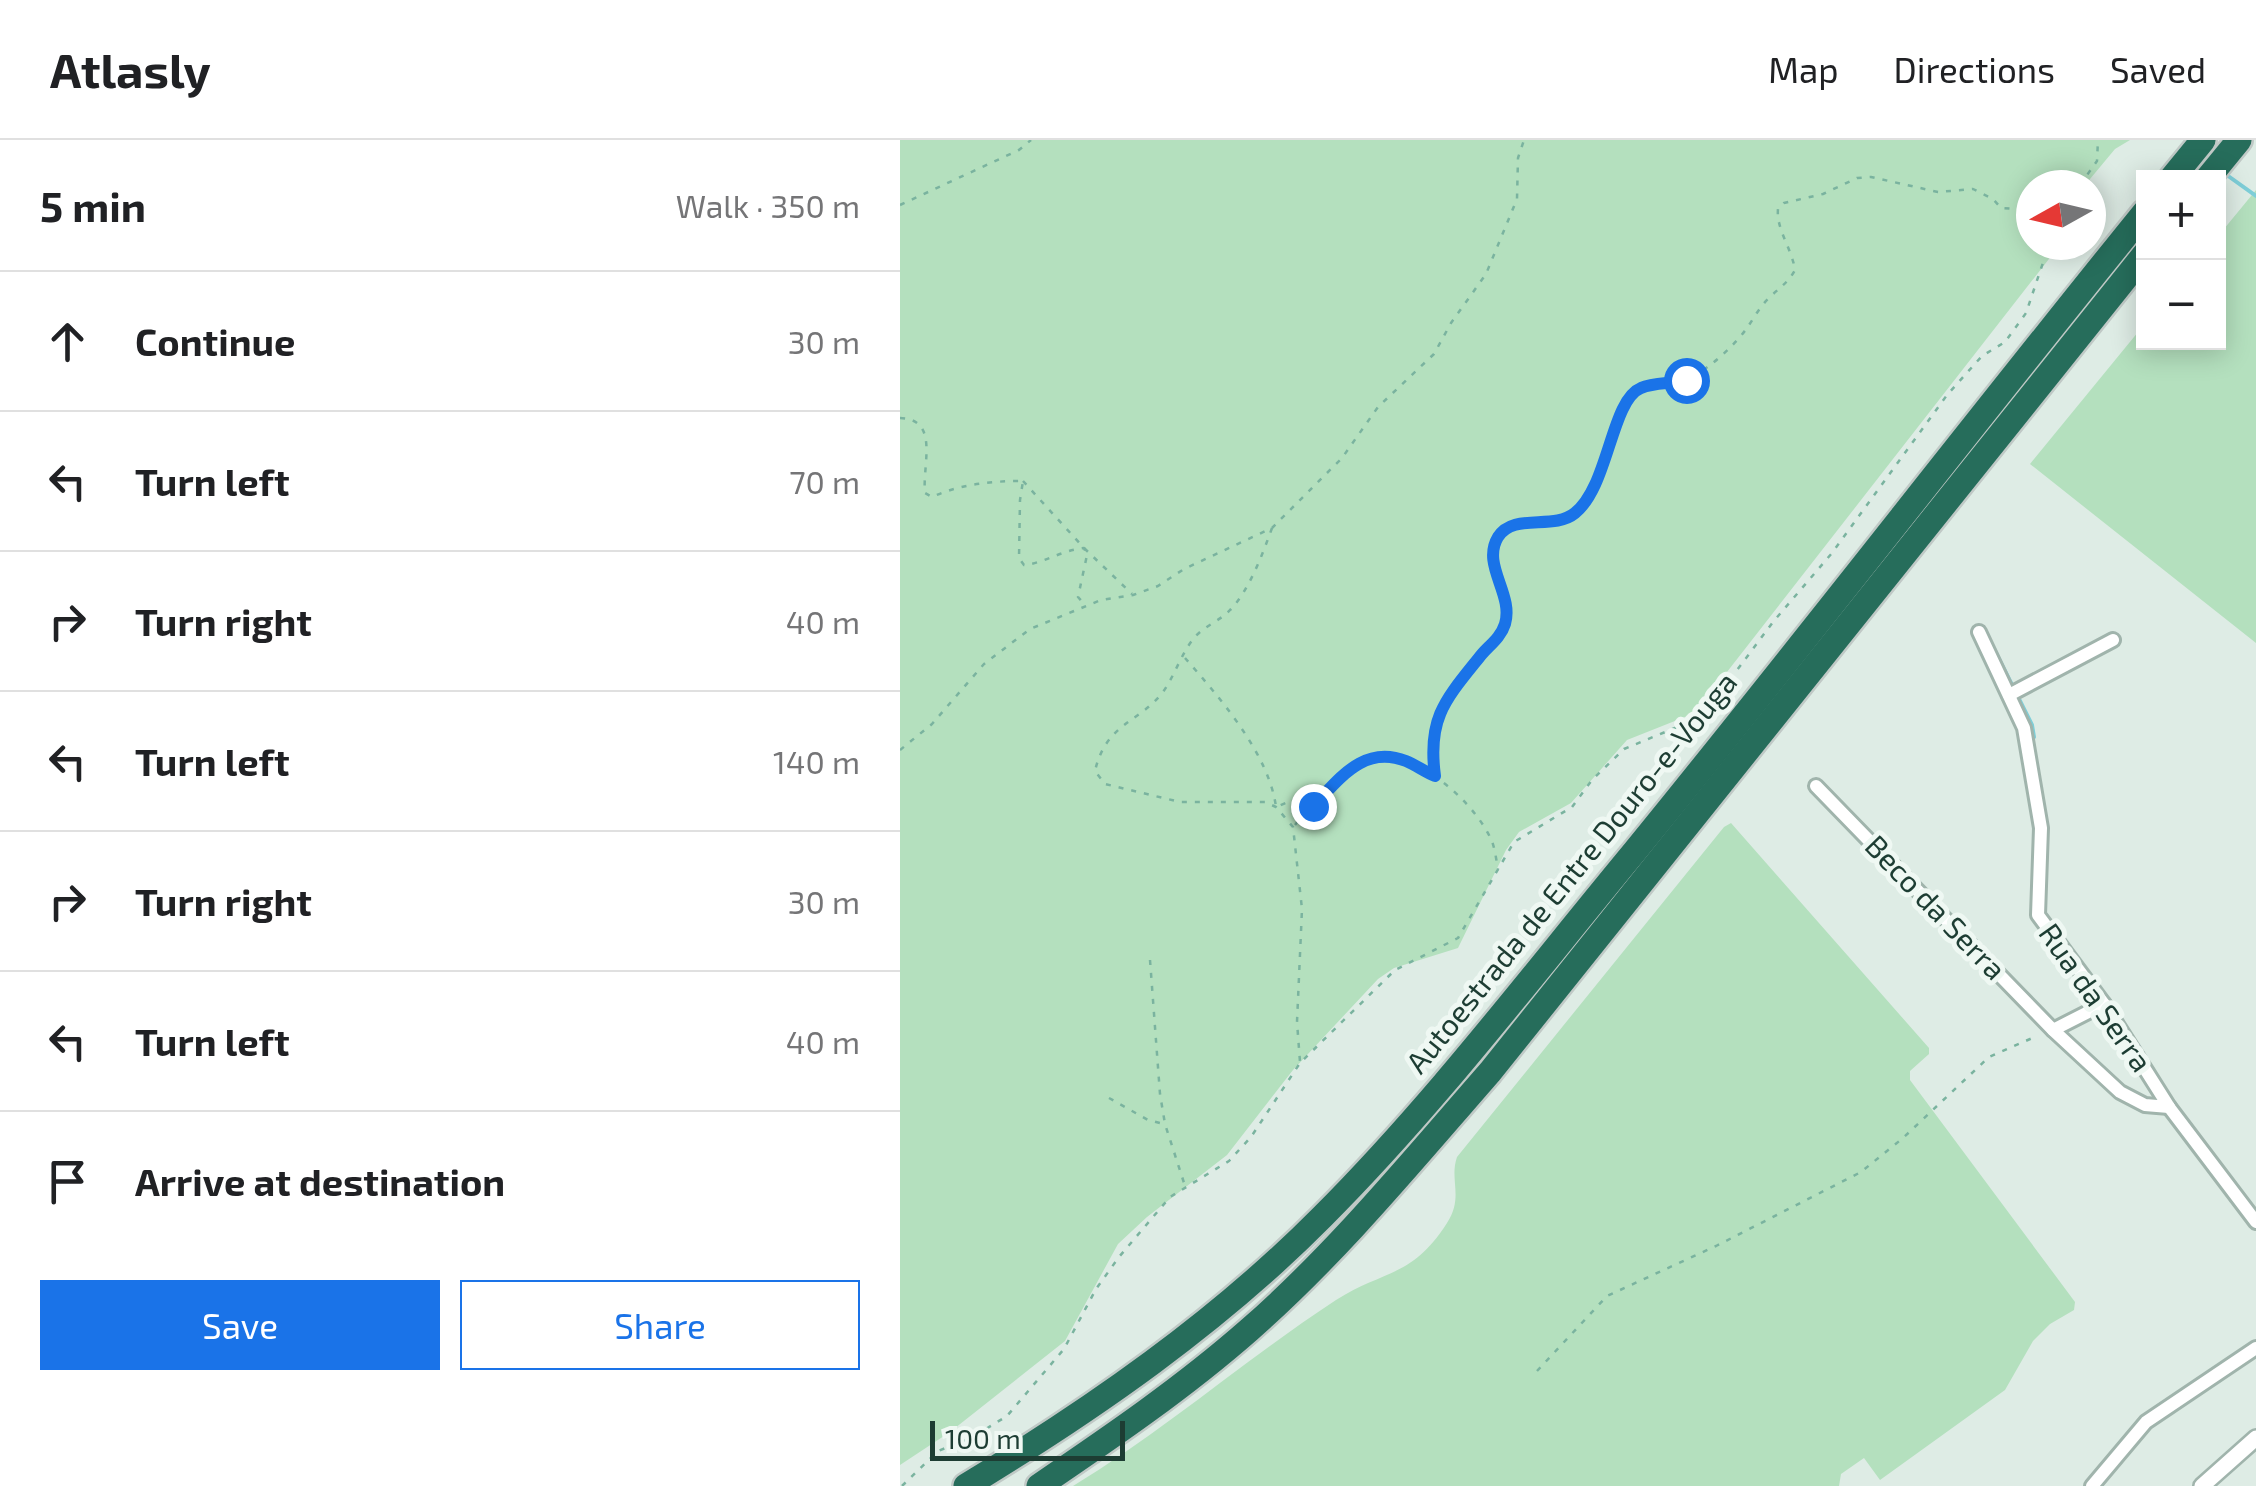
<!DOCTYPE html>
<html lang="en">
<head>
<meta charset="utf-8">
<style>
	:root { --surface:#fff; --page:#f2f2f2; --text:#202124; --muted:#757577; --line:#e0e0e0; --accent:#1a73e8 }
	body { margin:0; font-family:"Exo 2",sans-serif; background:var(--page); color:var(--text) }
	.controls { position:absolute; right:30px; top:30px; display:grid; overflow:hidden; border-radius:0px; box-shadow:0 5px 25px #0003 }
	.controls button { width:90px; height:90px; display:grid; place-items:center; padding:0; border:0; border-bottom:2px solid var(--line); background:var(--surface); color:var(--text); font:50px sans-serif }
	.compass { position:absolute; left:1116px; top:30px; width:90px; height:90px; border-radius:50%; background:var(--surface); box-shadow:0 5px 25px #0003; rotate:262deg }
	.scale { position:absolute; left:30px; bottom:25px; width:195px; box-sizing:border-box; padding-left:10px; border:5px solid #1d3d33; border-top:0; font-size:28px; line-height:35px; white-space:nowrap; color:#1d3d33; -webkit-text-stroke:8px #eff8f3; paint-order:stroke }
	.stop { position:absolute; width:30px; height:30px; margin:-22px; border:8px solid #1a73e8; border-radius:50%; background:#fff }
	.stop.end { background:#1a73e8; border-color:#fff; box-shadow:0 2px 10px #0008 }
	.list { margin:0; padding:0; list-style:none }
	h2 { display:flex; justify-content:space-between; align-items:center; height:130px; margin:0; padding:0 40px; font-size:42px }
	h2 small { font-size:32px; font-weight:400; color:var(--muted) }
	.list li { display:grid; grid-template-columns:65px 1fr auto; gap:30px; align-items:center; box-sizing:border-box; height:140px; padding:0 40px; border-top:2px solid var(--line) }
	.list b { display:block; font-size:38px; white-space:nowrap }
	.list em { font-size:32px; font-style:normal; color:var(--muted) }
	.actions { display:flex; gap:20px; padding:30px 40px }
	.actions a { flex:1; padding:22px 0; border:2px solid var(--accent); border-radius:0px; text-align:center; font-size:35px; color:var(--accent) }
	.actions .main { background:var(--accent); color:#fff }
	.icon { flex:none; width:55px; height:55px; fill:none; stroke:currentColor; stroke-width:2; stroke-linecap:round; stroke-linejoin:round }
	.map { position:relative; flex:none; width:1356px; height:1346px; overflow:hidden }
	header { display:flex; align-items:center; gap:60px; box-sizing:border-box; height:140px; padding:0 50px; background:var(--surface); border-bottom:2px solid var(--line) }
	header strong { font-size:48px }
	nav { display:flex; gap:55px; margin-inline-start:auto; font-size:35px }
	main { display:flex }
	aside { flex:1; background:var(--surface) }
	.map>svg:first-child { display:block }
	.green { fill:#b4e0be }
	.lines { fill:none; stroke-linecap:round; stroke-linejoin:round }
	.stream { stroke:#7eced8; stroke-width:4 }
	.minor-casing { stroke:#a0b4ac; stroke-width:18 }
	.tertiary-casing { stroke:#a0b4ac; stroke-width:20 }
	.motorway-casing { stroke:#c0c9c6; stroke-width:30 }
	.path { stroke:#7ab39f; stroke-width:2.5; stroke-dasharray:5 8; stroke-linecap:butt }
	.minor { stroke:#fff; stroke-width:12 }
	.tertiary { stroke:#fff; stroke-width:15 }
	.motorway { stroke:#266d5b; stroke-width:25 }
	.route { stroke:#1a73e8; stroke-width:12 }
	.labels { text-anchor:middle; stroke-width:10; stroke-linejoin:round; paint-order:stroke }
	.street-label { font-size:30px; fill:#1d3d33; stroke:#eff8f3 }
</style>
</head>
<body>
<header>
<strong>Atlasly</strong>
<nav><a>Map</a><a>Directions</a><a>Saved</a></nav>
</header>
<main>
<aside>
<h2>5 min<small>Walk · 350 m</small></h2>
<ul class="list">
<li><svg class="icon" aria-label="ahead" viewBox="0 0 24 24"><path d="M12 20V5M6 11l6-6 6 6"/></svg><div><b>Continue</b></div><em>30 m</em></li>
<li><svg class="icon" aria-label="left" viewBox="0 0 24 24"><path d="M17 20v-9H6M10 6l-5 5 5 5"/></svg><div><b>Turn left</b></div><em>70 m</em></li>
<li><svg class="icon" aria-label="right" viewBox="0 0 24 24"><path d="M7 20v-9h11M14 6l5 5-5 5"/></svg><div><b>Turn right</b></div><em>40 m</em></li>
<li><svg class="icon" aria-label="left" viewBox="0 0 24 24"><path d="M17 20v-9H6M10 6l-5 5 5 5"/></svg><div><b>Turn left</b></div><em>140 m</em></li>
<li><svg class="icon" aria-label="right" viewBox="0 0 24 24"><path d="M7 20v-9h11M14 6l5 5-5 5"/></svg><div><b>Turn right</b></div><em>30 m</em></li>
<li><svg class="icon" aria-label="left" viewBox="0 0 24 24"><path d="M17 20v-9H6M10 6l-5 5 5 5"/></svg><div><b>Turn left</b></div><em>40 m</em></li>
<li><svg class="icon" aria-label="arrive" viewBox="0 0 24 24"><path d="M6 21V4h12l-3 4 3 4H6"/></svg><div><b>Arrive at destination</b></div></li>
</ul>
<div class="actions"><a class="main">Save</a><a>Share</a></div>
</aside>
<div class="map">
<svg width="1356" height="1346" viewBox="0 0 1356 1346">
	<rect width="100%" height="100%" fill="#deece5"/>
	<g class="green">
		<path d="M0,0H1230L1215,9L1185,45H1131V105H1156L1152,115L795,573L727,600L671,663L619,692L606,710L558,808L494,828L478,839L393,930L327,1015L247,1077L218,1104L165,1201L50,1292L0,1325Z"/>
		<path d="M1356,50V503L1130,324L1243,186L1244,202H1318L1319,95Z"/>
		<path d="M831,683L1029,908V914L1010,931V940L1175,1162L1174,1170L1150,1184L1133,1201L1105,1250L980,1340L964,1318L941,1334L939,1346H173C265,1290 346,1219 436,1160C483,1130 512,1138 547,1083C564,1057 549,1040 557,1017L824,687Z"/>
	</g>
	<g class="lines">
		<g class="stream">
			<path d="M1324,33L1356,56"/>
			<path d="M1094,509L1132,585L1134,597"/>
		</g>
		<g class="minor-casing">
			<g id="minor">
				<path d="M1079,492L1124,588L1141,688L1138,775L1204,864L1269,967L1356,1082"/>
				<path d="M1109,555L1213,500"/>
				<path d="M916,646L1153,890L1220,952L1245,965L1269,967"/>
				<path d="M1153,890L1204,864"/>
				<path d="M1192,1346L1246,1282L1356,1208"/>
			</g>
		</g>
		<g class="tertiary-casing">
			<path id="tertiary" d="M1302,1346L1356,1298"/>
		</g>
		<g class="motorway-casing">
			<g id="motorway">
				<path d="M1272,38L1303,0"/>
				<path d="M1308,38L1339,0"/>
				<path d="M66,1346C193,1269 317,1183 422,1077C535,964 633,834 735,711C907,500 1073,284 1244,73"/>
				<path d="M139,1346C211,1297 283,1248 349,1190C437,1113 513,1020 590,932L1244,115"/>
			</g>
		</g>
		<g class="path">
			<path d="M1180,45L1197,21L1198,0"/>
			<path d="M0,65L119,10L131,0"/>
			<path d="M0,278C40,279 22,325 25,353L32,357C61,344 91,341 123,341L120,360L119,418L124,425C145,423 162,410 184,408L187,415L178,457L185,465"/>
			<path d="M123,341L184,408L232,454"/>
			<path d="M372,388C363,413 349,451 330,470C320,481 304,486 294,498C281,514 275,535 263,552C239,583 206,583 195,631L205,644L280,662H365L376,667L393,687L402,769L397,882L400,922"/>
			<path d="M285,518C320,558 369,614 376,667L431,644"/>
			<path d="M0,610L32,584L84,524L130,489L201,460L233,455L258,446L284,429L372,388L442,318L478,267L534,214L551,183L586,134L617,59L618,18L624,0"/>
			<path d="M535,637C527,577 547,559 581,515C589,505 600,497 604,485C615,454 581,426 598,398C612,373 651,390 674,374C710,348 705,289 727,258C741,239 771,248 790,238C811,227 833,207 847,188C854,178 860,166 870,157C879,148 888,143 895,130C892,109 876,89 878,69L884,63L923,54L957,38L971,37L1038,52L1073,49L1093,59L1101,68L1131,70"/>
			<path d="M395,685C406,671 439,632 454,624C504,599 570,655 591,699C595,708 596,719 598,729"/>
			<path d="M250,820L260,954L265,984L285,1046"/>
			<path d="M209,958L248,980L264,984"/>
			<path d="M637,1231L707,1156L816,1106L961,1032L1003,998L1089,917L1137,896"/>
			<path d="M2,1346L38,1311L71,1298L107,1276L164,1209L196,1149L219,1117L270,1057L329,1021L351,997L400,923L495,830L558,798L614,702L672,667L692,640L724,609L787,583L811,565L873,482L932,413L1047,255L1082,216L1105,202L1126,173L1149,105"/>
		</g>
		<use href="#minor" class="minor"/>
		<use href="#tertiary" class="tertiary"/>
		<use href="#motorway" class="motorway"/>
	</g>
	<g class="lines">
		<path class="route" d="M413,666C439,640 463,604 506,621C516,625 525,632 535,636C527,577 546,559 582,514C590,505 601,497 605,484C614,454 581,425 598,397C614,372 653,391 675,373C709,346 711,260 741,248C754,242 772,244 786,240"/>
	</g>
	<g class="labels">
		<g class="street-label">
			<text transform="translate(672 733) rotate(-51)" y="10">Autoestrada de Entre Douro-e-Vouga</text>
			<text transform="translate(1035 768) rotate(46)" y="10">Beco da Serra</text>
			<text transform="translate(1195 858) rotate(55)" y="10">Rua da Serra</text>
		</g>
	</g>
</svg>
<div class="controls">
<button>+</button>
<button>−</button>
</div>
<svg class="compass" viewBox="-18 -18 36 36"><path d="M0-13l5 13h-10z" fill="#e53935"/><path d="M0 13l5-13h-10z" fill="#757577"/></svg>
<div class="scale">100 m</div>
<div class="stop" style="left:786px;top:240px"></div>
<div class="stop end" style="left:413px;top:666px"></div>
</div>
</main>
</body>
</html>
